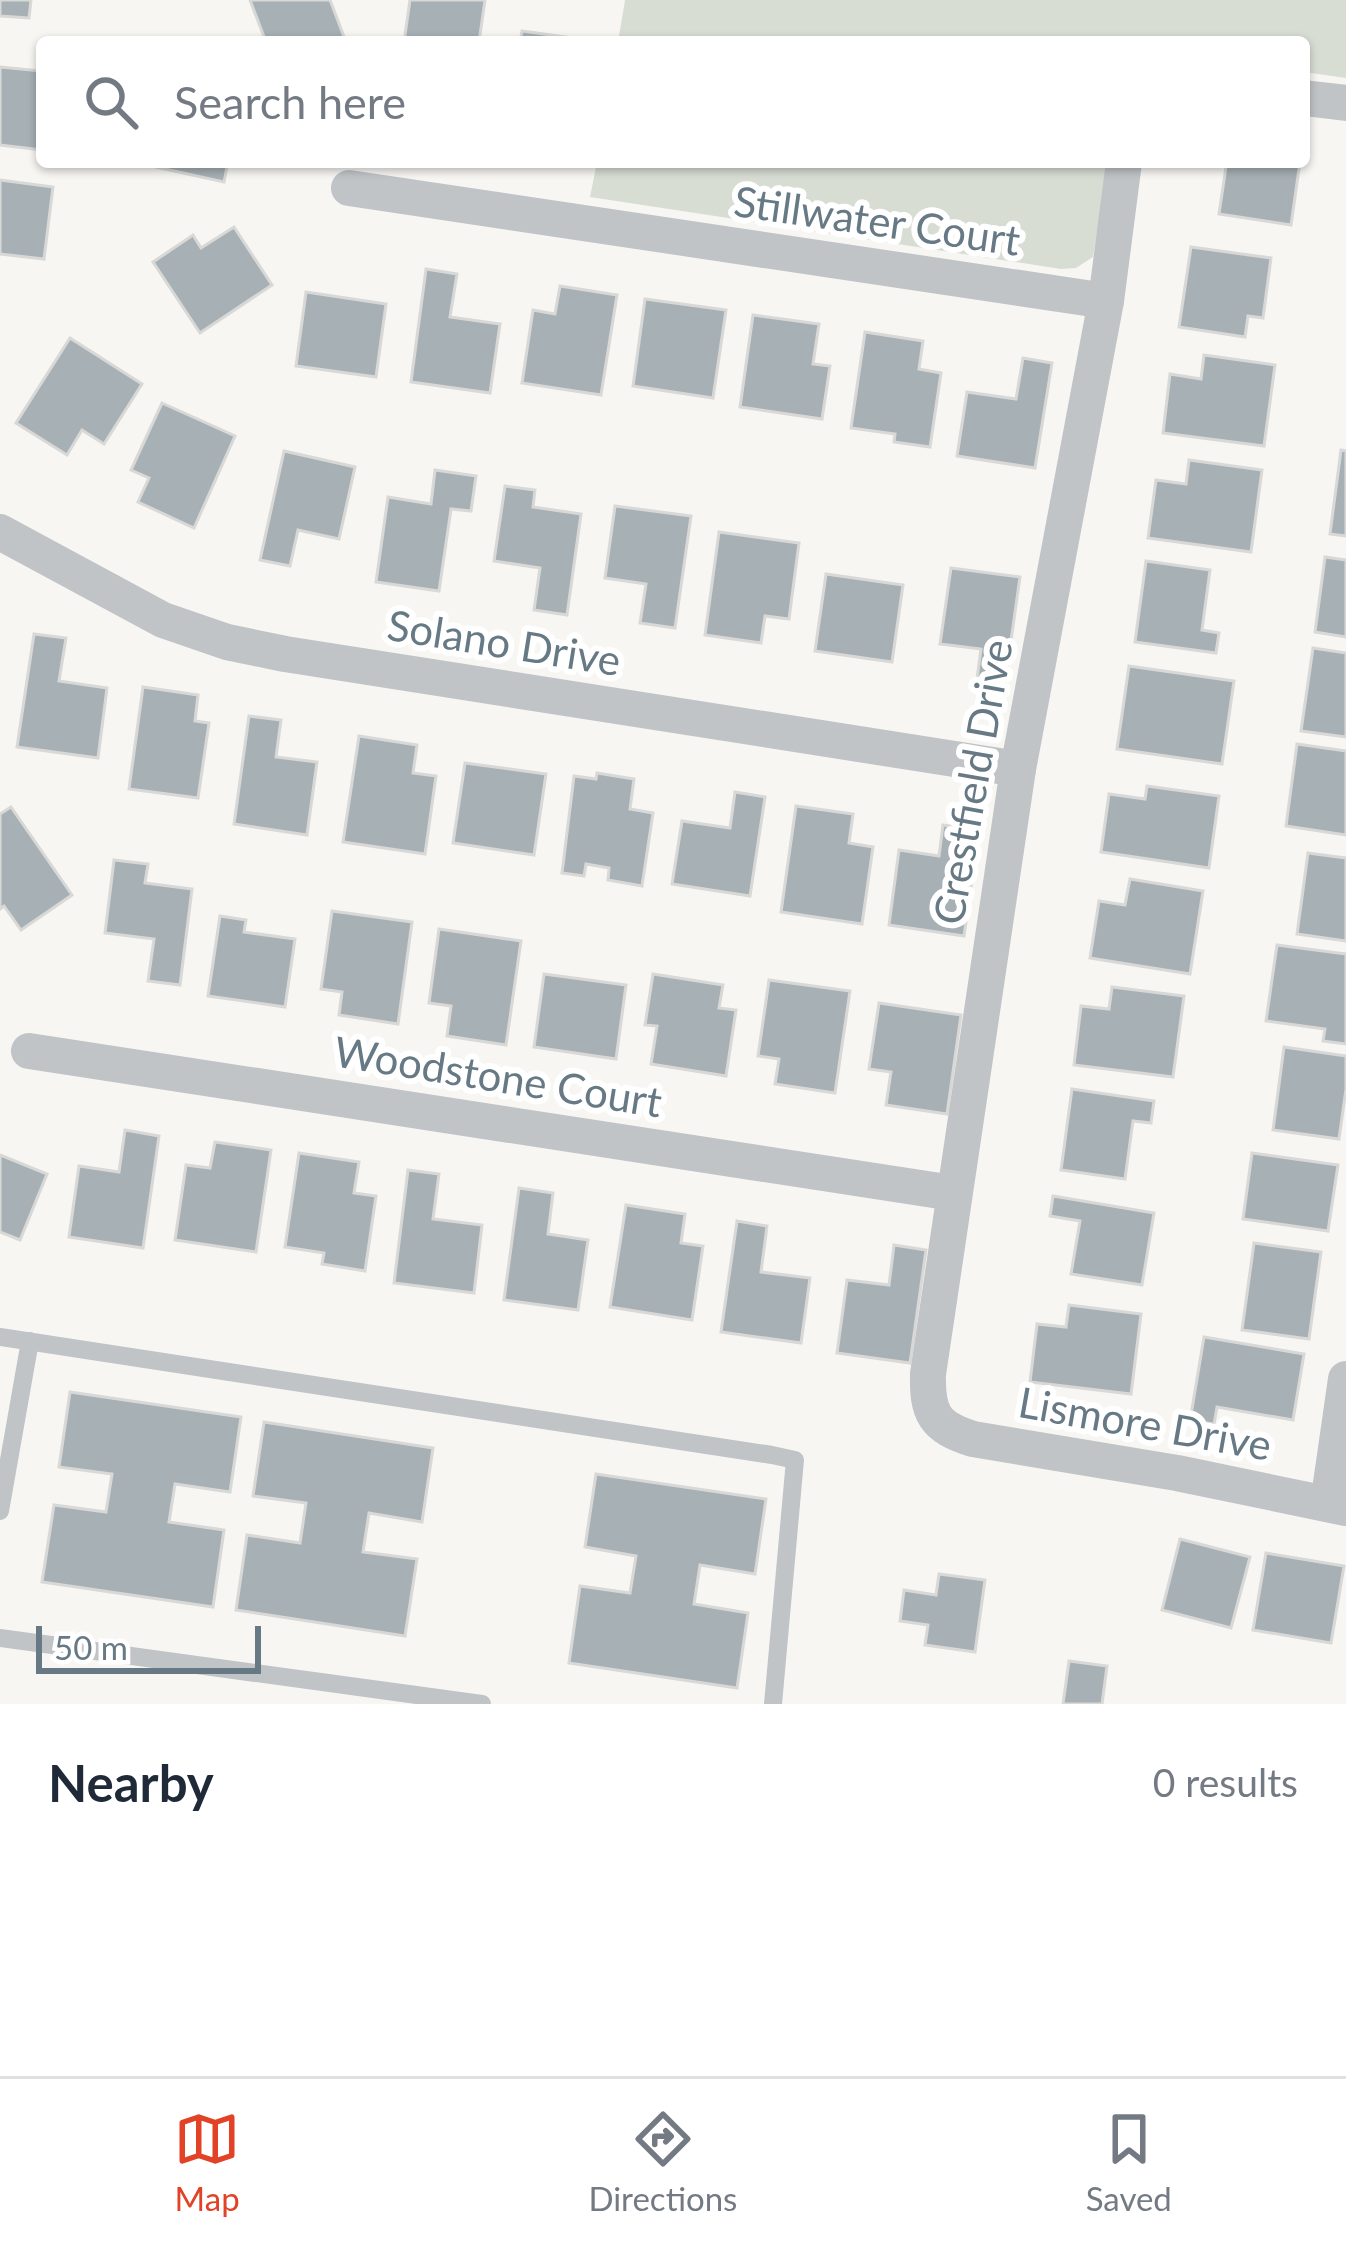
<!DOCTYPE html>
<html lang="en">
<head>
<meta charset="utf-8">
<style>
	:root { --surface:#fff; --page:#f2f2f3; --text:#1f2937; --muted:#747a83; --line:#e0e1e3; --accent:#e24327 }
	body { margin:0; font-family:Lato,sans-serif; background:var(--page); color:var(--text) }
	.scale { position:absolute; left:36px; bottom:30px; width:225px; box-sizing:border-box; padding-left:12px; border:6px solid #667984; border-top:0; font-size:33px; line-height:42px; white-space:nowrap; color:#667984; -webkit-text-stroke:9px #fff; paint-order:stroke }
	.list { margin:0; padding:0; list-style:none }
	h2 { display:flex; justify-content:space-between; align-items:center; height:156px; margin:0; padding:0 48px; font-size:51px }
	h2 small { font-size:39px; font-weight:400; color:var(--muted) }
	.icon { flex:none; width:66px; height:66px; fill:none; stroke:currentColor; stroke-width:2; stroke-linecap:round; stroke-linejoin:round }
	.map { position:relative; flex:none; width:1346px; height:1704px; overflow:hidden }
	.search { position:absolute; background:var(--surface); box-shadow:0 3px 9px #0004; left:36px; right:36px; top:36px; height:132px; display:flex; align-items:center; gap:30px; box-sizing:border-box; padding:0 42px; border-radius:12px; color:var(--muted); font-size:45px }
	.sheet { height:372px; background:var(--surface) }
	nav { display:flex; justify-content:space-around; align-items:center; box-sizing:border-box; height:168px; border-top:3px solid var(--line); background:var(--surface); font-size:33px; color:var(--muted) }
	nav a { display:grid; justify-items:center; gap:6px }
	nav .on { color:var(--accent) }
	.map>svg:first-child { display:block }
	.green { fill:#d8ddd4 }
	.building { fill:#a6b0b5; stroke:#d8d8d6; stroke-width:3 }
	.lines { fill:none; stroke-linecap:round; stroke-linejoin:round }
	.lane { stroke:#c0c4c7; stroke-width:18 }
	.street { stroke:#c0c4c7; stroke-width:36 }
	.labels { text-anchor:middle; stroke-width:12; stroke-linejoin:round; paint-order:stroke }
	.street-label { font-size:42px; fill:#667984; stroke:#fff }
</style>
</head>
<body>
<div class="map">
<svg width="1346" height="1704" viewBox="0 0 1346 1704">
	<rect width="100%" height="100%" fill="#f7f6f3"/>
	<g class="green">
		<path d="M625,0H1346V78L1304,72V42H618Z"/>
		<path d="M597,162H1109L1093,257L1076,268L1061,269L590,197Z"/>
	</g>
	<g class="building">
		<path d="M0,0H31L29,18L0,16Z"/>
		<path d="M250,0H330L346,42H266Z"/>
		<path d="M410,0H485L479,42H404Z"/>
		<path d="M522,31L602,42H520Z"/>
		<path d="M0,67L42,71V150L0,145Z"/>
		<path d="M157,162H228L224,182L156,167Z"/>
		<path d="M1202,162H1300L1291,225L1219,214L1226,167Z"/>
		<path d="M0,180L53,187L44,259L0,254Z"/>
		<path d="M234,227L272,285L200,333L153,262L193,235L201,248Z"/>
		<path d="M1191,247L1271,258L1263,318L1248,316L1245,337L1179,327Z"/>
		<path d="M426,269L457,274L450,317L500,324L490,393L411,382Z"/>
		<path d="M560,286L617,295L601,395L522,383L533,310L555,314Z"/>
		<path d="M306,292L386,304L376,377L296,366Z"/>
		<path d="M645,299L726,310L713,398L633,386Z"/>
		<path d="M753,315L819,324L813,364L830,366L822,419L740,407Z"/>
		<path d="M865,332L923,341L919,369L941,373L930,447L894,442L895,434L851,428Z"/>
		<path d="M70,338L142,384L104,444L82,430L67,455L16,423Z"/>
		<path d="M1204,355L1275,365L1264,446L1163,433L1170,374L1201,379Z"/>
		<path d="M1023,358L1052,363L1035,468L957,456L967,392L1016,399Z"/>
		<path d="M162,403L235,436L194,528L138,502L149,478L131,470Z"/>
		<path d="M1341,450L1346,451V536L1330,534Z"/>
		<path d="M284,451L355,467L339,539L298,530L290,566L260,560Z"/>
		<path d="M1189,460L1262,470L1251,552L1148,538L1156,480L1186,484Z"/>
		<path d="M435,470L476,476L471,511L451,509L439,591L376,582L388,497L431,504Z"/>
		<path d="M505,486L535,490L533,507L581,514L567,615L534,610L540,568L494,561Z"/>
		<path d="M615,506L691,516L675,628L640,623L646,584L605,578Z"/>
		<path d="M719,532L799,543L789,619L765,616L761,643L705,635Z"/>
		<path d="M1325,557L1346,560V637L1315,632Z"/>
		<path d="M1146,561L1210,570L1202,630L1219,633L1216,653L1135,642Z"/>
		<path d="M951,568L1020,577L1005,683L977,679L981,649L940,644Z"/>
		<path d="M826,574L903,585L892,662L815,651Z"/>
		<path d="M34,634L66,638L59,681L107,688L98,758L17,747Z"/>
		<path d="M1313,648L1346,653V737L1301,731Z"/>
		<path d="M1129,666L1234,681L1222,764L1117,749Z"/>
		<path d="M143,687L198,695L195,721L209,723L198,798L129,789Z"/>
		<path d="M249,716L281,720L276,757L317,762L307,835L234,824Z"/>
		<path d="M359,736L417,745L413,773L436,776L425,854L343,842Z"/>
		<path d="M1297,744L1346,751V835L1286,826Z"/>
		<path d="M465,763L546,774L534,855L453,843Z"/>
		<path d="M597,773L634,779L630,809L653,813L642,886L608,880L609,868L586,864L584,876L562,873L574,776L596,779Z"/>
		<path d="M1147,786L1219,796L1209,868L1101,852L1109,794L1145,799Z"/>
		<path d="M735,792L765,797L750,896L672,884L682,821L730,828Z"/>
		<path d="M796,806L853,814L849,843L873,847L862,924L781,912Z"/>
		<path d="M11,807L72,895L21,930L4,906L0,909V814Z"/>
		<path d="M943,825L979,830L964,936L889,925L899,850L939,856Z"/>
		<path d="M1308,853L1346,858V941L1297,934Z"/>
		<path d="M114,860L148,864L145,883L192,889L180,985L148,981L154,939L105,933Z"/>
		<path d="M1130,879L1203,891L1190,974L1090,958L1099,901L1125,905Z"/>
		<path d="M332,911L412,922L398,1024L339,1015L342,992L321,989Z"/>
		<path d="M220,916L246,920L244,932L295,939L285,1007L208,996Z"/>
		<path d="M439,929L521,941L506,1045L447,1036L451,1006L429,1003Z"/>
		<path d="M1277,945L1346,954V1044L1323,1041L1325,1029L1266,1021Z"/>
		<path d="M544,974L626,985L616,1059L534,1047Z"/>
		<path d="M653,974L723,985L719,1008L736,1010L726,1076L651,1064L657,1026L645,1025Z"/>
		<path d="M769,980L850,991L835,1093L775,1084L779,1059L758,1056Z"/>
		<path d="M1112,987L1184,996L1173,1077L1074,1065L1081,1006L1109,1009Z"/>
		<path d="M879,1003L961,1015L947,1114L886,1105L891,1072L869,1069Z"/>
		<path d="M1284,1047L1346,1056V1089L1339,1139L1273,1130Z"/>
		<path d="M1072,1089L1154,1101L1151,1123L1133,1121L1125,1179L1061,1170Z"/>
		<path d="M125,1130L159,1136L143,1248L69,1237L79,1166L119,1172Z"/>
		<path d="M215,1142L271,1150L256,1252L175,1240L186,1165L210,1168Z"/>
		<path d="M299,1153L359,1162L354,1193L376,1196L365,1271L322,1264L324,1253L285,1247Z"/>
		<path d="M1252,1153L1338,1165L1328,1231L1243,1219Z"/>
		<path d="M0,1155L47,1174L20,1240L0,1232Z"/>
		<path d="M408,1170L439,1174L433,1219L482,1225L474,1293L394,1283Z"/>
		<path d="M519,1188L553,1193L548,1234L588,1240L578,1310L504,1300Z"/>
		<path d="M1053,1196L1154,1213L1142,1285L1071,1274L1080,1221L1050,1216Z"/>
		<path d="M626,1205L685,1214L681,1243L703,1246L692,1320L610,1307Z"/>
		<path d="M737,1221L767,1226L761,1272L810,1278L801,1343L721,1332Z"/>
		<path d="M1254,1243L1321,1252L1309,1339L1242,1330Z"/>
		<path d="M894,1245L926,1250L910,1363L837,1353L847,1280L889,1285Z"/>
		<path d="M1069,1305L1141,1314L1131,1394L1030,1382L1037,1324L1066,1327Z"/>
		<path d="M1204,1337L1304,1354L1293,1420L1217,1407L1214,1424L1190,1421Z"/>
		<path d="M70,1392L241,1417L230,1492L175,1484L169,1522L224,1530L213,1607L42,1582L54,1505L106,1512L112,1474L59,1467Z"/>
		<path d="M264,1422L433,1448L422,1522L369,1513L363,1552L417,1559L405,1636L236,1610L247,1535L300,1543L306,1503L253,1496Z"/>
		<path d="M596,1474L766,1499L755,1574L700,1565L694,1604L748,1613L737,1688L569,1663L580,1586L630,1593L636,1556L585,1547Z"/>
		<path d="M1180,1539L1250,1557L1231,1628L1162,1610Z"/>
		<path d="M1266,1553L1344,1566L1331,1643L1253,1630Z"/>
		<path d="M939,1574L985,1580L975,1652L925,1645L928,1625L900,1621L904,1590L936,1595Z"/>
		<path d="M1069,1661L1107,1666L1102,1704H1063Z"/>
	</g>
	<g class="lines">
		<g class="lane">
			<path d="M0,1337L772,1455L795,1460L773,1704"/>
			<path d="M0,1511L30,1341"/>
			<path d="M0,1638L482,1704"/>
		</g>
		<g class="street">
			<path d="M1304,98L1346,103"/>
			<path d="M1124,162L1106,301L1018,769L928,1374C927,1413 934,1427 973,1439L1177,1473L1346,1508"/>
			<path d="M349,188L1106,301"/>
			<path d="M0,532L163,620L227,642L285,654L1018,769"/>
			<path d="M29,1051L953,1193"/>
			<path d="M1328,1504L1346,1379"/>
		</g>
	</g>
	<g class="labels">
		<g class="street-label">
			<text transform="translate(877 221) rotate(8)" y="15">Stillwater Court</text>
			<text transform="translate(504 643) rotate(9)" y="15">Solano Drive</text>
			<text transform="translate(973 782) rotate(-80)" y="15">Crestfield Drive</text>
			<text transform="translate(498 1077) rotate(9)" y="15">Woodstone Court</text>
			<text transform="translate(1145 1424) rotate(10)" y="15">Lismore Drive</text>
		</g>
	</g>
</svg>
<div class="scale">50 m</div>
<div class="search"><svg class="icon" aria-label="search" viewBox="0 0 24 24"><circle cx="10" cy="10" r="6"/><path d="M15 15l6 6"/></svg>Search here</div>
</div>
<section class="sheet">
<h2>Nearby<small>0 results</small></h2>
<ul class="list">
</ul>
</section>
<nav>
<a class="on"><svg class="icon" aria-label="map" viewBox="0 0 24 24"><path d="M3 6l6-2 6 2 6-2v14l-6 2-6-2-6 2zM9 4v14M15 6v14"/></svg>Map</a>
<a><svg class="icon" aria-label="directions" viewBox="0 0 24 24"><path d="M12 3l9 9-9 9-9-9zM9 14v-3h6M13 9l2 2-2 2"/></svg>Directions</a>
<a><svg class="icon" aria-label="saved" viewBox="0 0 24 24"><path d="M7 4h10v16l-5-4-5 4z"/></svg>Saved</a>
</nav>
</body>
</html>
